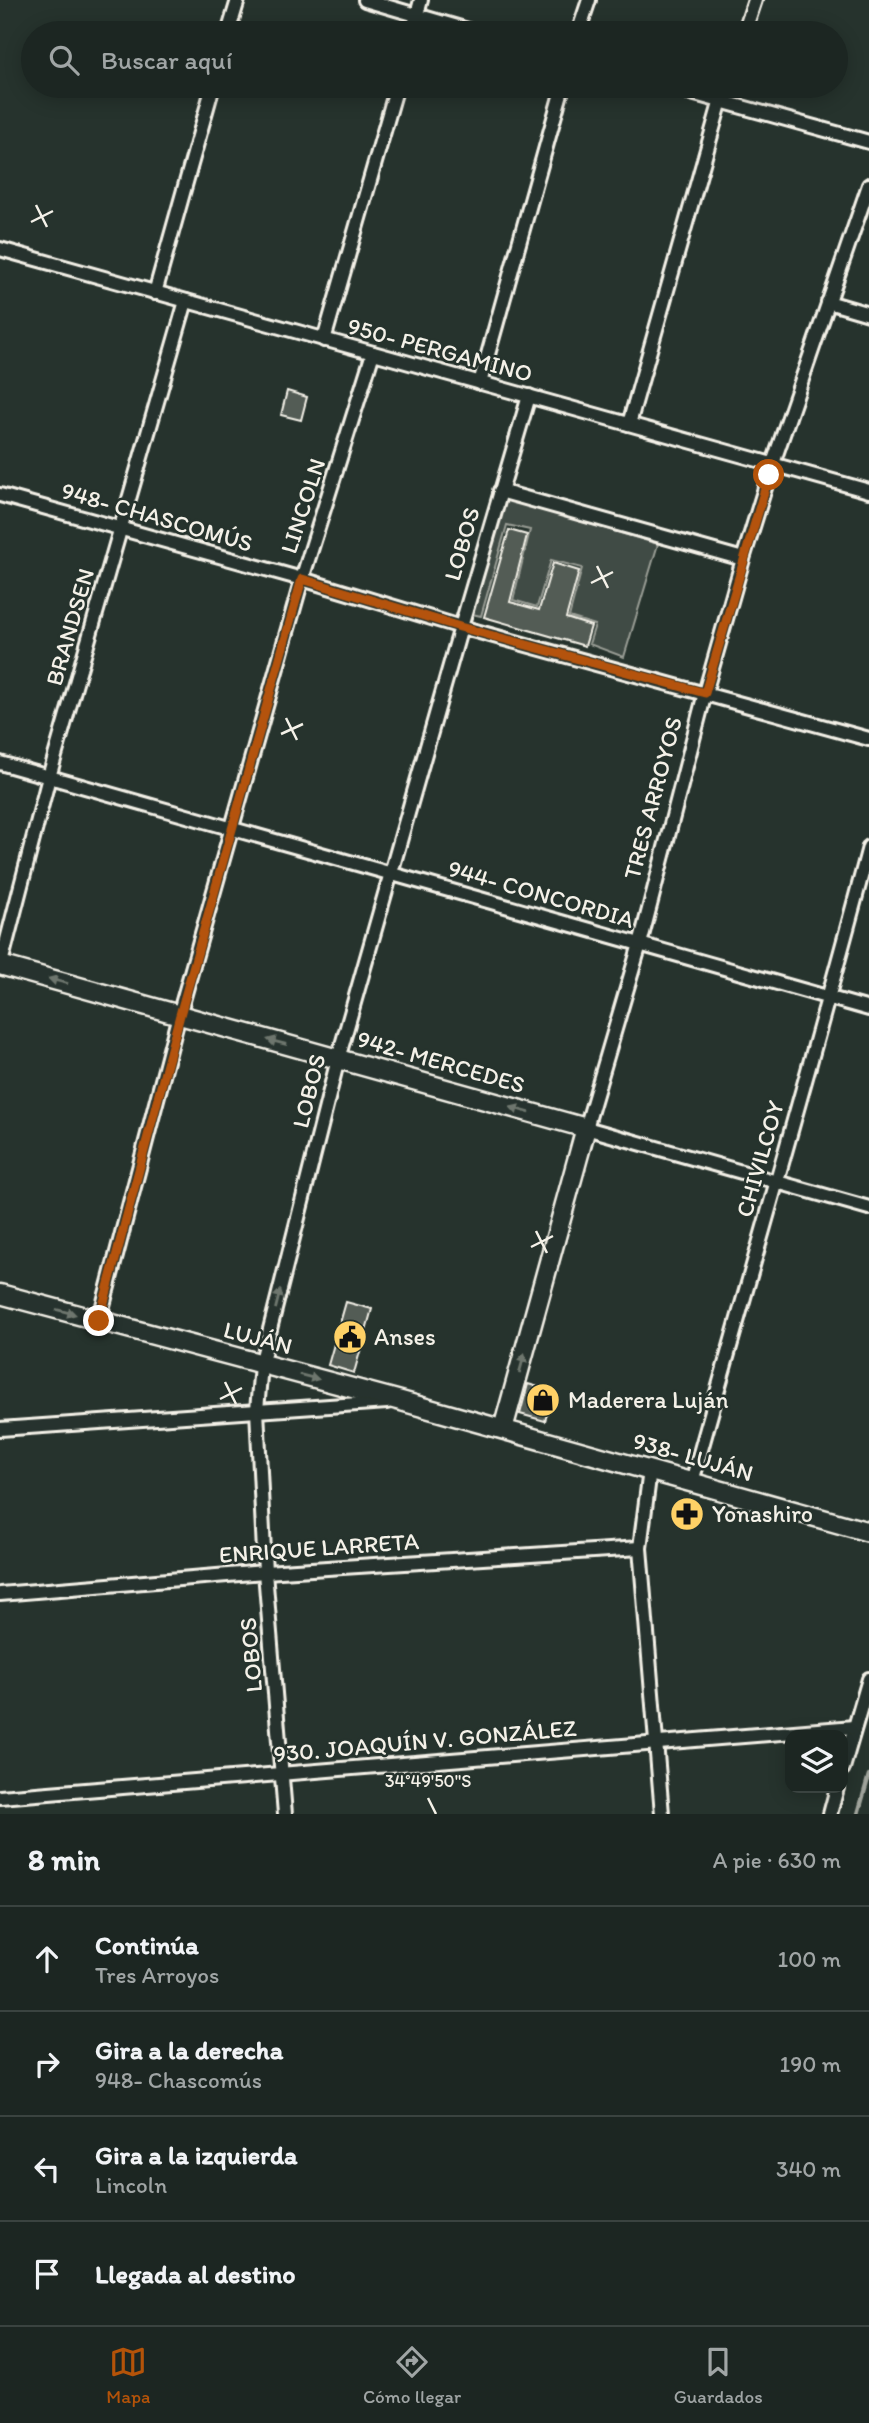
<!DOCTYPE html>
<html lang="es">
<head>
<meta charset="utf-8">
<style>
	:root { --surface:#1c2622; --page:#29322f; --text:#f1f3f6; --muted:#a0a5a5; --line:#3a4340; --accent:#b45309 }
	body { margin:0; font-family:Itim,sans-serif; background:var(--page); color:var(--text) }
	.controls { position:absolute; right:21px; bottom:21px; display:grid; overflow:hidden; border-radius:14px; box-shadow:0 4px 18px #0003 }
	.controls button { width:63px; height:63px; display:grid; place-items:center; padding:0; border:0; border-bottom:2px solid var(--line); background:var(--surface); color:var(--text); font:35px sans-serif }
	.stop { position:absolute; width:21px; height:21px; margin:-16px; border:5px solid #b45309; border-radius:50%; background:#fff }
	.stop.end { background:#b45309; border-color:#fff; box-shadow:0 2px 7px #0008 }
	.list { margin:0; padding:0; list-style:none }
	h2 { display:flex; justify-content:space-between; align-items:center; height:91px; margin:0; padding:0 28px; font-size:30px }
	h2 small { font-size:23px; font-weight:400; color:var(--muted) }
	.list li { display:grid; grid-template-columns:46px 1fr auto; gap:21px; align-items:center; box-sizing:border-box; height:105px; padding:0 28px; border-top:2px solid var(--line) }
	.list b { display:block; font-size:26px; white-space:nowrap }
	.list p { margin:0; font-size:23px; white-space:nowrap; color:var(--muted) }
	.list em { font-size:23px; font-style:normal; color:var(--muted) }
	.icon { flex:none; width:38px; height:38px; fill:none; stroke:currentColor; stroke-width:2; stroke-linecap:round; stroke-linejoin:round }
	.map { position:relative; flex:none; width:869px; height:1814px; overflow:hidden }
	.search { position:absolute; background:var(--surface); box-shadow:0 4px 18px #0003; left:21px; right:21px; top:21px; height:77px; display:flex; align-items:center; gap:18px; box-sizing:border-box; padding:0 24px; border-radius:38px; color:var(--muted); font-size:26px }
	.sheet { height:511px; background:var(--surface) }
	nav { display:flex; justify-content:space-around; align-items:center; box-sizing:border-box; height:98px; border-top:2px solid var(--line); background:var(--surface); font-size:19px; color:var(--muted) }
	nav a { display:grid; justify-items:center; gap:4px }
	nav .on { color:var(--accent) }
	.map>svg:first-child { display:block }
	.green { fill:#414b45; stroke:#9a9e96; stroke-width:2 }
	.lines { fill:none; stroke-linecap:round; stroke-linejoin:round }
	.stream { stroke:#9fa39b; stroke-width:4.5 }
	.building { fill:#525c55; stroke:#f4f1e8; stroke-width:2 }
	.street-casing { stroke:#f4f1e8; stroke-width:18 }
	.secondary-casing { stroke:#f4f1e8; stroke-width:23 }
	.street { stroke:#26332d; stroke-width:12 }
	.secondary { stroke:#26332d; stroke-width:18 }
	.oneway { fill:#6e766e }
	.route { stroke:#b45309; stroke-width:9 }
	.ticks { fill:none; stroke:#f4f1e8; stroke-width:2.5 }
	.labels { text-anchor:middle; stroke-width:5; stroke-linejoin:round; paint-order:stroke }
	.street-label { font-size:24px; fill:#f4f1e8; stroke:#26332d }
	.poi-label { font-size:24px; fill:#f4f1e8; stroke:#26332d; text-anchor:start }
	.ticks-label { font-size:18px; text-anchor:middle; fill:#f4f1e8; stroke:#26332d; stroke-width:5; stroke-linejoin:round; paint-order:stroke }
</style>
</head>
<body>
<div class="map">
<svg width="869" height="1814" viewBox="0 0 869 1814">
	<rect width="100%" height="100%" fill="#26332d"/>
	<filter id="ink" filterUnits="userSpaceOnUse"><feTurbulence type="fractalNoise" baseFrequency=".0143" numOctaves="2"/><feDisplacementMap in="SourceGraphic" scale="14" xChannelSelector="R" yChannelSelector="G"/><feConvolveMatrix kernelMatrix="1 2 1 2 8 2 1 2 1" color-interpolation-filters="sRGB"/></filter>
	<g filter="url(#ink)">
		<path class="green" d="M505,499L658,544L624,657L589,644L595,625L569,617L582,568L551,560L537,607L513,600L530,530L507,525L481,616L472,614Z"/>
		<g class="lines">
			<path class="stream" d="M858,1814L869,1775"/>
		</g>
		<g class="building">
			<path d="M287,391L307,397L301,420L281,415Z"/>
			<path d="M509,530L527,535L510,602L539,610L553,563L579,571L566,618L591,626L585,646L484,617Z"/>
			<path d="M346,1302L372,1309L354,1373L328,1365Z"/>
			<path d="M528,1384L553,1391L545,1421L520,1414Z"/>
		</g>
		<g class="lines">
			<g class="street-casing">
				<g id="street">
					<path d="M365,0L478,33"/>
					<path d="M228,33L238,0"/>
					<path d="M412,33L421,0"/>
					<path d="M578,33L589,0"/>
					<path d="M744,33L755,0"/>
					<path d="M666,86L869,142"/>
					<path d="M869,185L769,475L743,559L705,693L640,944L586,1128L869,1208"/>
					<path d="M0,249L869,491"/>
					<path d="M155,293L213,86"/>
					<path d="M828,302L869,314"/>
					<path d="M324,340L397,86"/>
					<path d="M480,383L563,86"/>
					<path d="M629,424L725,86"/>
					<path d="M500,491L743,559"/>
					<path d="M0,495L302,579L461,627L869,739"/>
					<path d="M0,763L869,1009"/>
					<path d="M0,967L49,777L186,301"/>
					<path d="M99,1321L179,1015L302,579L373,353"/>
					<path d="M0,1429L387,1402"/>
					<path d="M650,1470L640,1548L662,1814"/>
					<path d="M692,1482C751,1270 813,1059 869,847"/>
					<path d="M0,1594L265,1572L640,1548"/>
					<path d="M843,1768L869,1679"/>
					<path d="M0,1797L854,1727"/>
					<path d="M285,1814L265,1572L257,1410L261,1365L338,1059L461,627L529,396"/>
					<path d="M830,1814L837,1788"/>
				</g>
			</g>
			<g class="secondary-casing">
				<g id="secondary">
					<path d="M0,965L586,1128L503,1429"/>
					<path d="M0,1294L401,1401L869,1532"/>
				</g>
			</g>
			<use href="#street" class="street"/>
			<use href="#secondary" class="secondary"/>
		</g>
		<defs><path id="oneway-solid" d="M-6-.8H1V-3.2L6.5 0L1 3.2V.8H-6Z" transform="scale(1.75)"/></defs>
		<g class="oneway">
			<use href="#oneway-solid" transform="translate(58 981) rotate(-165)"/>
			<use href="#oneway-solid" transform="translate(277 1042) rotate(-165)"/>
			<use href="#oneway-solid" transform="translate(520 1110) rotate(-164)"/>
			<use href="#oneway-solid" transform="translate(278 1299) rotate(-76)"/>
			<use href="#oneway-solid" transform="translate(66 1312) rotate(15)"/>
			<use href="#oneway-solid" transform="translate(522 1363) rotate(-75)"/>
			<use href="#oneway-solid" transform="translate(309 1377) rotate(14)"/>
		</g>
	</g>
	<g class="lines" filter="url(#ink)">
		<path class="route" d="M99,1321L180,1015L302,579L460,627L705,693L769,475"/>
	</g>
	<path class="ticks" d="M36,205L47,227M31,222L53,211M597,566L608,588M591,583L613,572M286,718L297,740M281,734L303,724M536,1231L547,1253M531,1247L553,1236M225,1382L236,1404M220,1399L242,1388M428,1798L436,1814"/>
	<defs>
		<g id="civic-disc" transform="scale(1.75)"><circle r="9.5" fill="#ffd166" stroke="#26332d"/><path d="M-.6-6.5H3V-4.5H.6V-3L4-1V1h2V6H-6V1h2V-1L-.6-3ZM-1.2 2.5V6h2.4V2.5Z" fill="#111"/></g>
		<g id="shop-disc" transform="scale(1.75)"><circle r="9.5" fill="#ffd166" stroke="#26332d"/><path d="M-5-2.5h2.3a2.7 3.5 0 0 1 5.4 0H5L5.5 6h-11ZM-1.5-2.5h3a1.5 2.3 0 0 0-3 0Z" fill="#111"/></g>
		<g id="pharmacy-disc" transform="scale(1.75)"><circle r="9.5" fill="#ffd166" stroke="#26332d"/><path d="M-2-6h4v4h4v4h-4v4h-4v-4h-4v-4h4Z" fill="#111"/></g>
	</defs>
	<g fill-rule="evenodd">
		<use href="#civic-disc" x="350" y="1337"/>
		<use href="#shop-disc" x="543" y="1400"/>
		<use href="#pharmacy-disc" x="687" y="1514"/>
	</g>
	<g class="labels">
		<g class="street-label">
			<text transform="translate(440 350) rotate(15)" y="8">950- PERGAMINO</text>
			<text transform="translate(303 506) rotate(-72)" y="8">LINCOLN</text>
			<text transform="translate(157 517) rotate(16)" y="8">948- CHASCOMÚS</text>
			<text transform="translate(462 544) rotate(-74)" y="8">LOBOS</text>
			<text transform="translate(70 627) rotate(-74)" y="8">BRANDSEN</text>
			<text transform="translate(653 798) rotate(-75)" y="8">TRES ARROYOS</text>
			<text transform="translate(541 894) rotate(16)" y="8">944- CONCORDIA</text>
			<text transform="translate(441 1062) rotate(16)" y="8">942- MERCEDES</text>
			<text transform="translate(309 1091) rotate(-76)" y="8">LOBOS</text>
			<text transform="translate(760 1159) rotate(-74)" y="8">CHIVILCOY</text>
			<text transform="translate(258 1338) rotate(15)" y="8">LUJÁN</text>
			<text transform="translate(693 1457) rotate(16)" y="8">938- LUJÁN</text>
			<text transform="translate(319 1548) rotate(-4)" y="8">ENRIQUE LARRETA</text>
			<text transform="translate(251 1655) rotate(-95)" y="8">LOBOS</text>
			<text transform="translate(425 1741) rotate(-5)" y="8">930. JOAQUÍN V. GONZÁLEZ</text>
		</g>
		<g class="poi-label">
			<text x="374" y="1345">Anses</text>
			<text x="568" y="1408">Maderera Luján</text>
			<text x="712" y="1522">Yonashiro</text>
		</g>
	</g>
	<g class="ticks-label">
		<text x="428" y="1787">34°49'50"S</text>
	</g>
</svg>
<div class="controls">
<button><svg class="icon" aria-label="layers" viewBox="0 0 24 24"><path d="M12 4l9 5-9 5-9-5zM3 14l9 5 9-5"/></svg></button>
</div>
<div class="stop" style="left:769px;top:475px"></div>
<div class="stop end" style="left:99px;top:1321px"></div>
<div class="search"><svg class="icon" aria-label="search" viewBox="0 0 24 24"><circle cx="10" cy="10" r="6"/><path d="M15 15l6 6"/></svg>Buscar aquí</div>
</div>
<section class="sheet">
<h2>8 min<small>A pie · 630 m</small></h2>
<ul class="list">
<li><svg class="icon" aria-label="ahead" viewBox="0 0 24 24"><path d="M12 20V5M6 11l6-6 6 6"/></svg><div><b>Continúa</b><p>Tres Arroyos</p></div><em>100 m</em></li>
<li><svg class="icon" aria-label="right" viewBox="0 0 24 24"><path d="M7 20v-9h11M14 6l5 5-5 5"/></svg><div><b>Gira a la derecha</b><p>948- Chascomús</p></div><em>190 m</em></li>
<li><svg class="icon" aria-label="left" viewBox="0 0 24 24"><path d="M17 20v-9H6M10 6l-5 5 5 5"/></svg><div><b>Gira a la izquierda</b><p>Lincoln</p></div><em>340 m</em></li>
<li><svg class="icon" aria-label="arrive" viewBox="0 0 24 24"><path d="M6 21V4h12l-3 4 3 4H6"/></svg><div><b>Llegada al destino</b></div></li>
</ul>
</section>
<nav>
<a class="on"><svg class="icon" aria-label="map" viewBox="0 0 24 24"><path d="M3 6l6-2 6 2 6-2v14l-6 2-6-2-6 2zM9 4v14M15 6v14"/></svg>Mapa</a>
<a><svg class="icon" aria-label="directions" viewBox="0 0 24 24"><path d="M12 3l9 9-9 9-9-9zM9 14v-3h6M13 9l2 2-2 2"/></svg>Cómo llegar</a>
<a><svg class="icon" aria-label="saved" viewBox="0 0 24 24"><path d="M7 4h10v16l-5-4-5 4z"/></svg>Guardados</a>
</nav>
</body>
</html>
